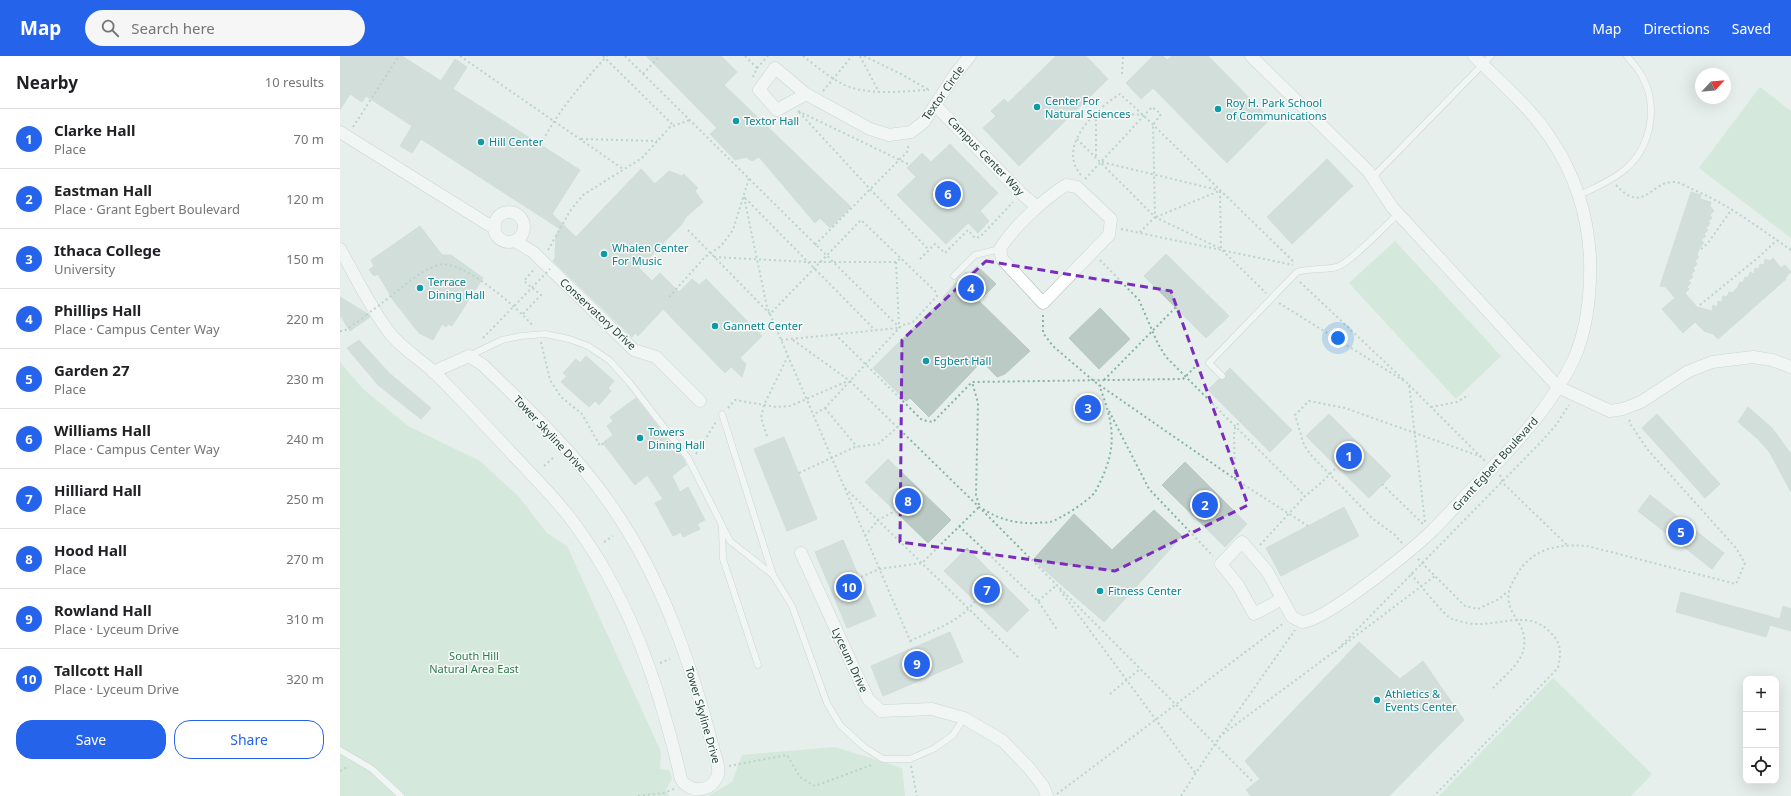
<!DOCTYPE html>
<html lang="en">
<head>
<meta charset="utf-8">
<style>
	:root { --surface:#fff; --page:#f6f6f6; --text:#202124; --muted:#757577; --line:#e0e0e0; --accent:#2563eb }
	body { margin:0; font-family:"Noto Sans",sans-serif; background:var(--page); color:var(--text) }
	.controls { position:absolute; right:12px; bottom:12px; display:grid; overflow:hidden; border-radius:8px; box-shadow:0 4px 16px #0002 }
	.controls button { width:36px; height:36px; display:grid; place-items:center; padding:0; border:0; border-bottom:1px solid var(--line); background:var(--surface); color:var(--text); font:20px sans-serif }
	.compass { position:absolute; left:1355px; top:12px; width:36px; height:36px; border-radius:50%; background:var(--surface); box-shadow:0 4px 16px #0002; rotate:64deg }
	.you { position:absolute; left:998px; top:282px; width:14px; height:14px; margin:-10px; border:3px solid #fff; border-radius:50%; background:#1a73e8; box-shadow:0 0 0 6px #1a73e833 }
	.badge { display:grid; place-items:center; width:26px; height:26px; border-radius:50%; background:var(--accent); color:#fff; font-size:13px; font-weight:700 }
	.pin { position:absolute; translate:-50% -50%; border:2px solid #fff; box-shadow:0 1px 4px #0006 }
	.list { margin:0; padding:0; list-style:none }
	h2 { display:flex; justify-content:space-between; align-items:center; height:52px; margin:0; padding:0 16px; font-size:17px }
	h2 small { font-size:13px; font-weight:400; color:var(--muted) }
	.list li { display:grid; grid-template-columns:26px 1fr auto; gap:12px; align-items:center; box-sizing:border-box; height:60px; padding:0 16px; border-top:1px solid var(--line) }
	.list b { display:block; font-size:15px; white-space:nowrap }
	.list p { margin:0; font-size:13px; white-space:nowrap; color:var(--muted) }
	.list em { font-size:13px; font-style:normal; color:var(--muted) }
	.actions { display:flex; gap:8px; padding:12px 16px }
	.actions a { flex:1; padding:9px 0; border:1px solid var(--accent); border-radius:16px; text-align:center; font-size:14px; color:var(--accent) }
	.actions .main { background:var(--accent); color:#fff }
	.icon { flex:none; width:22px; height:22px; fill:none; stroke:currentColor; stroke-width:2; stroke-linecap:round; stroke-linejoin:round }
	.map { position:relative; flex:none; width:1451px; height:740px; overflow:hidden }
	header { display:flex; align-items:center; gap:24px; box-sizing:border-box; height:56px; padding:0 20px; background:var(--accent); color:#fff }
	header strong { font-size:19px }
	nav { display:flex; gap:22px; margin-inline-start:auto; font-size:14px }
	.search { width:280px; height:36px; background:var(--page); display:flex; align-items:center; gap:10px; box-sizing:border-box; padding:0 14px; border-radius:22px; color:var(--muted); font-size:15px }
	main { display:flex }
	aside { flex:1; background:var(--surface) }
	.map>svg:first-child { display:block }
	.green { fill:#bfe0c8 }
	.building { fill:#bbcac4; stroke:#b8c9c2 }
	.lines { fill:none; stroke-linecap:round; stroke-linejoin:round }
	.lane-casing { stroke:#a8b8b2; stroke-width:7 }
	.street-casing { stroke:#a8b8b2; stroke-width:13 }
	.path { stroke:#86b3a5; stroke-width:2; stroke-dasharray:2 3; stroke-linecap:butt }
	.lane { stroke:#fff; stroke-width:6 }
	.street { stroke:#fff; stroke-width:12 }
	.path-bridge { stroke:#86b3a5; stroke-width:2; stroke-dasharray:2 3; stroke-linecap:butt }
	.marked { fill:none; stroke:#7b2cbf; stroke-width:3; stroke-dasharray:8 5; stroke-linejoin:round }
	.culture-dot { fill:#0f9aa8; stroke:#f7fbf9; stroke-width:1.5 }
	.labels { text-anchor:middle; stroke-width:3; stroke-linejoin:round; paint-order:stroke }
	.street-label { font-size:11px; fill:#24423a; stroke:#f7fbf9 }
	.culture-label { font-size:11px; fill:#0d838f; stroke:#f7fbf9; text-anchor:start }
	.park-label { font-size:11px; fill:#2d7a4b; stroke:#f7fbf9 }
</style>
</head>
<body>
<header>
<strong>Map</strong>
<div class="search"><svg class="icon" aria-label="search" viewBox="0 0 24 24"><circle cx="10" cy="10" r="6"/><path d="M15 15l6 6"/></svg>Search here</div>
<nav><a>Map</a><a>Directions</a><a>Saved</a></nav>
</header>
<main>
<aside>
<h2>Nearby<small>10 results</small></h2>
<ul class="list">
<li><span class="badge">1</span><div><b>Clarke Hall</b><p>Place</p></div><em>70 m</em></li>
<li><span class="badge">2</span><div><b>Eastman Hall</b><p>Place · Grant Egbert Boulevard</p></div><em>120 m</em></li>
<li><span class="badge">3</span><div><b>Ithaca College</b><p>University</p></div><em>150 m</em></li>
<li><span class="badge">4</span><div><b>Phillips Hall</b><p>Place · Campus Center Way</p></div><em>220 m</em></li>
<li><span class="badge">5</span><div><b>Garden 27</b><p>Place</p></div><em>230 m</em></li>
<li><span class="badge">6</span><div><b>Williams Hall</b><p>Place · Campus Center Way</p></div><em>240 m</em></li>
<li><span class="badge">7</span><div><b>Hilliard Hall</b><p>Place</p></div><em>250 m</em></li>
<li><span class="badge">8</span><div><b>Hood Hall</b><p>Place</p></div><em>270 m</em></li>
<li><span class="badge">9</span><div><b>Rowland Hall</b><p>Place · Lyceum Drive</p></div><em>310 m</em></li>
<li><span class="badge">10</span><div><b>Tallcott Hall</b><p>Place · Lyceum Drive</p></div><em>320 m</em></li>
</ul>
<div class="actions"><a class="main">Save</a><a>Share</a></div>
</aside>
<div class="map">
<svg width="1451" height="740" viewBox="0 0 1451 740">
	<rect width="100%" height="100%" fill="#e6efeb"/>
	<g class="green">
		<path d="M1420,31L1451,55V182L1359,112Z"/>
		<path d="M1055,185L1161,300L1116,343L1009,227Z"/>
		<path d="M0,306L23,333L68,370L140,405L179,441L207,477L227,490L321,696L320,713L329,714L332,722L326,734L329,740H0Z"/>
		<path d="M1213,622L1312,718L1291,740H1099Z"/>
		<path d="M495,691L562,712L565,740H368L392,726L402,699Z"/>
	</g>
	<g class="building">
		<path d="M0,0H62L101,25L115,3L127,11L113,33L240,114L212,158L236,181L301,113L315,128L329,115L342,120L344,118L358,132L355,135L363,146L346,161L342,168L299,212L312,225L320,217L339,236L352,223L359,229L366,223L422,280L400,302L406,308L402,321L391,311L385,317L323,253L298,280L295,277L292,281L213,205L215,202L216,179L220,173L81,83L72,97L60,90L72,70L26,40L22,46L10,38L0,54Z"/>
		<path d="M306,0H381L397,16L384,29L511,151L490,172L480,162L475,167L419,101L412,105L406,101L395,104L370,78L377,72Z"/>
		<path d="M716,0H746L768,23L679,110L643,72L656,60L651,55L664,43L668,47Z"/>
		<path d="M813,0H823L827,4L832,0H868L930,63L887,107L813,32L801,43L786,27Z"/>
		<path d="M610,88L658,137L640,155L649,165L638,177L628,167L606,188L557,139L576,121L567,112L582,97L591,106Z"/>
		<path d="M987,103L1013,130L952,188L927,161Z"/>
		<path d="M1351,136L1361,139L1360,143L1371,146L1370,150L1374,155L1370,159L1372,162L1368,165L1370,167L1366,172L1368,174L1364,178L1366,180L1361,184L1364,187L1360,191L1357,199L1359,201L1355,205L1357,208L1353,212L1355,215L1351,218L1353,221L1348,225L1351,227L1347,231L1349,233L1345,237L1357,251L1372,255L1373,249L1377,251L1378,245L1382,246L1383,240L1387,241L1389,236L1392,237L1398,231L1400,226L1403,227L1405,221L1408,222L1410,216L1414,218L1415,212L1419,213L1420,208L1424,209L1425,203L1430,205L1433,202L1441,212L1445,209L1451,216L1445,222L1446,223L1378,283L1373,278L1364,275L1355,266L1343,277L1322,253L1335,242L1326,231L1320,230Z"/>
		<path d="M80,170L102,199H111L143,222L112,270L108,268L106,271L102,268L93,284L79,277L53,244L38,218L34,220L29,214L34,210L31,204Z"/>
		<path d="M826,198L889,260L866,282L804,220Z"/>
		<path d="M637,210L656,228L639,245L690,295L665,318L657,321L642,305L589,361L570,342L566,345L533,312L590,255L605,242L603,241L626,216L629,218Z"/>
		<path d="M0,241L28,258L30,261L10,275L0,259Z"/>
		<path d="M760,252L790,283L759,313L729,282Z"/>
		<path d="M19,284L49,317L91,352L81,363L38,329L7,292Z"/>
		<path d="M246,300L274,325L268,332L271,335L259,349L255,345L249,351L221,326L227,320L223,317L236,303L240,307Z"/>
		<path d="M890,312L952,374L930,396L868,334L879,323L883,324L885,323V317Z"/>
		<path d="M296,342L344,404L346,409L332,420L340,436L348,431L365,464L357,468L360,473L343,481L341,476L333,480L315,447L323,443L307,419L295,429L263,387L273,379L267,370L273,365L270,361Z"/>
		<path d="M1408,351L1432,372L1451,398V436L1430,397L1418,383L1398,366Z"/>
		<path d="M989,358L1051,420L1029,442L966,380Z"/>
		<path d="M1317,358L1380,428L1365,442L1302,372Z"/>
		<path d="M444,381L477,463L447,475L414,393Z"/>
		<path d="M548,403L611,464L588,487L525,426Z"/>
		<path d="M845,406L907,468L885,491L822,429Z"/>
		<path d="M1310,439L1384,497L1372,513L1298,455Z"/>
		<path d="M1004,451L1019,480L941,520L926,492Z"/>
		<path d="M814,454L842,480L764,566L693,504L734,458L772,494Z"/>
		<path d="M503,484L536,560L507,572L475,496Z"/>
		<path d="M627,492L689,554L667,576L604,515Z"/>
		<path d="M1341,536L1440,563L1443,550L1451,553V575L1430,569L1426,581L1336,556Z"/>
		<path d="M610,576L623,606L543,640L531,610Z"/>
		<path d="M1019,586L1060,623L1083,605L1124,664L1049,740H911L906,734L920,723L905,705Z"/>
	</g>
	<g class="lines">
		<g class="lane-casing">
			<g id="lane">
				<path d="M1032,122L1151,0"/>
				<path d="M1240,139C1254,132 1271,125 1283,115C1310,94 1319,53 1303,22C1299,14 1293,7 1287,0"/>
				<path d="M614,220L635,199L660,193"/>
				<path d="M129,300L162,284L181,280L205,278L229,283L248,290L269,304L289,326L348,402L390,485L433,519L452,550L487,647L500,669L524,691L543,703H570L595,692L613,679L624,662"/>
				<path d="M882,320L869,307L957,216C970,212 986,214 997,211C1010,207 1046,169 1058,158"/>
				<path d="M382,358L433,519"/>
				<path d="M382,472L383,503L418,609"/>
				<path d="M0,694L32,713L61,740"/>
			</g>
		</g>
		<g class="street-casing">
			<g id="street">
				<path d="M911,0L1028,115L1052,151L1218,331L1270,355L1283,353L1301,346L1347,316L1372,306L1413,301L1432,304L1451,311"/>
				<path d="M466,38L437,54L419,34L435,12L466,38L530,73L549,79L571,76L584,66L616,17L630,0"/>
				<path d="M595,49L682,138L697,151"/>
				<path d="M0,76L149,169L155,171"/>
				<path d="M726,129L737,131L771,163L769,179L703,247L662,203L660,193C674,170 704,143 726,129Z"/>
				<circle cx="169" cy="171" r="15"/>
				<path d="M175,185L193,196L294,294L316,301L360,345"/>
				<path d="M0,193C16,221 30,251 49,276C62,293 80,303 95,317C122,344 149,373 175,401C193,420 211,438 227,458C288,536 319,628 341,723C349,737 370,737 377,721C381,712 375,700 373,692C351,606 320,518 268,445C233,395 187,352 143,309L129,300L93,316"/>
				<path d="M461,497L528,643L541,655L592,653L624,662L663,685L689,712L703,730L707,740"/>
				<path d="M942,543L914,558L898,529L881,508L902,486L927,515L952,561L962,566C986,565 1073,493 1093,474C1113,453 1133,432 1153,411C1185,378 1214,344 1234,303C1247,273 1251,235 1250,202C1248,159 1235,119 1211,83C1190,51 1160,26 1134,0"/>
			</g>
		</g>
		<g class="path">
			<path d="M120,0L283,113"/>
			<path d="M263,0L334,70"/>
			<path d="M285,0L560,272"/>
			<path d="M405,0L417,12L413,21"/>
			<path d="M463,0C480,13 500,31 521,34C544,38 567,35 589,34"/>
			<path d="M520,0L539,36"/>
			<path d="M524,0L563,19L589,34"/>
			<path d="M417,12L428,0"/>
			<path d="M303,18L320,0"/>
			<path d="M782,18L783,0"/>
			<path d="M483,35L512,0"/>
			<path d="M458,55L570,109"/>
			<path d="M459,56L530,133L589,194"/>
			<path d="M13,71L59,0"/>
			<path d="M241,83L317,85"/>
			<path d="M737,83L815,161L879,192"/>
			<path d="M203,84C220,53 243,26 267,0"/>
			<path d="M756,100V56L803,59"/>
			<path d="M762,106L878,134"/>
			<path d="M741,119C716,90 756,53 780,38L804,60L955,207"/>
			<path d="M745,123L812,51L821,58L813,69L815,161L800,176"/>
			<path d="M1276,129C1304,160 1311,124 1335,126C1340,126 1347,131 1352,133C1388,148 1419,172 1451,194"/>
			<path d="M880,135L881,193L926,237"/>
			<path d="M404,141L427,251L572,589"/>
			<path d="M405,142L535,274"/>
			<path d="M816,161L879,135"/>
			<path d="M781,173L953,209"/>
			<path d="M348,174L430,258L521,164L595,235L597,240L572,267L562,269L485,352L473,359"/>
			<path d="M475,189L567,96L569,87"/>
			<path d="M1361,193L1368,187L1392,153"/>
			<path d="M208,194L230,155L243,139L302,102L330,71L350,64"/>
			<path d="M374,201L468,206H556L561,202"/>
			<path d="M580,203L595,188L605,197L628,174L635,182L640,181L673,146"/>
			<path d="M760,204L799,244L818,288L826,301L965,440"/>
			<path d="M556,206L559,271"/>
			<path d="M960,226L1064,324"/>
			<path d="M329,241L365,201L381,190L393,174L409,122"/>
			<path d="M42,247C58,235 79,215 98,209C122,202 178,252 193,270"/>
			<path d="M939,247L1069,328L1085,466"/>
			<path d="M1360,249L1420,200L1437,184"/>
			<path d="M183,258L201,239L184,225L195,212"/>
			<path d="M703,259V277L713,290L755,326L895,423L968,470"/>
			<path d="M0,275H4L26,260"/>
			<path d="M495,278L582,364L593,366L632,326"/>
			<path d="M441,284L558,272"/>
			<path d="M453,284L510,325L639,451L914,727"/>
			<path d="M201,286L210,324L221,341L242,358L260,390L266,385"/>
			<path d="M764,324L837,250"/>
			<path d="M1069,329L1145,405"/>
			<path d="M1091,351L1117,346L1129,339"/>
			<path d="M388,352L395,344L436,351L450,350L508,325"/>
			<path d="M485,352L517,391"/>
			<path d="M769,355L809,433L873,500"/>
			<path d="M427,380L421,362L424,349L448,300"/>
			<path d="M356,398L376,366"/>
			<path d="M204,410L213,402"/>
			<path d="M459,417L515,391L538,388L559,370"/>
			<path d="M1160,419L1163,427L1227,489"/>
			<path d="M895,423L894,379L895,372L901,364"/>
			<path d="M1042,428L1083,468"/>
			<path d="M505,432L679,602"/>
			<path d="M639,449L636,439L638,347L632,326L843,323L857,309L862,308"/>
			<path d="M643,453C660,464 677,468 698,467C701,466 706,467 710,466C720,463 749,445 755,436C762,424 769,407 771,393C774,370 767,350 759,329"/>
			<path d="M619,470L698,545L718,575"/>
			<path d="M525,480L538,464L555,455"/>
			<path d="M264,486L273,480"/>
			<path d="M1062,487L1055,479L1033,463L970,398L964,389L955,359L969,345L1005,352L1142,401"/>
			<path d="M920,489L964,441L981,427L999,409"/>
			<path d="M1078,503L1125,550L1138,553L1159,543L1168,535"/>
			<path d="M1071,518C1078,526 1105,561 1112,563C1119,565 1129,568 1136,568C1162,569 1189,554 1210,576C1222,588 1221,596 1218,612L1094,740"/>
			<path d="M521,521L539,513L582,507L639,451"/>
			<path d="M720,534L856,718"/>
			<path d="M698,545L717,529"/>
			<path d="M570,585C594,574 620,566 636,544"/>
			<path d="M1001,591L1095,520"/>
			<path d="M995,596L1202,385L1216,369L1229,349"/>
			<path d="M320,607L330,603"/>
			<path d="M1153,632C1164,620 1182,607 1184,591C1187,569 1171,562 1169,546C1167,535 1171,529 1176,520C1192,492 1217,488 1247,490L1396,528L1405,507L1396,492L1308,394L1291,369L1289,363"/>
			<path d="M770,638L800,613"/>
			<path d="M879,681L995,595"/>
			<path d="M389,710L447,699L460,721L475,730L534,708"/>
			<path d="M571,710L577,740"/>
			<path d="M0,715L9,710"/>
			<path d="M717,738L944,567"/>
			<path d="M298,740L323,737L334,733"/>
			<path d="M841,740L875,688L955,574"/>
		</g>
		<use href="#lane" class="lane"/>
		<use href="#street" class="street"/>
		<g class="path-bridge">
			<path d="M26,259L41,248"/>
			<path d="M143,282L210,213"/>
		</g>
	</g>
	<path d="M0 0H1451V740H0ZM646,205L831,235L908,449L775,515L560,486L562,284Z" fill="#e6efeb" fill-opacity=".55" fill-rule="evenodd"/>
	<path class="marked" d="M646,205L831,235L908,449L775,515L560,486L562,284Z"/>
	<g class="culture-dot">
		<circle cx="697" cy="51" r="4"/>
		<circle cx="878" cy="53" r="4"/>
		<circle cx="396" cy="65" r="4"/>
		<circle cx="141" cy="86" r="4"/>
		<circle cx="264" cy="198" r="4"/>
		<circle cx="80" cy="232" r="4"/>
		<circle cx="375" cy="270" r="4"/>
		<circle cx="586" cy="305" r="4"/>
		<circle cx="300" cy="382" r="4"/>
		<circle cx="760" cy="535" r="4"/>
		<circle cx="1037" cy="644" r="4"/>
	</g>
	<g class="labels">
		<g class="street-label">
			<text transform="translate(603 37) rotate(-55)" y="4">Textor Circle</text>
			<text transform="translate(646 100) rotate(46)" y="4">Campus Center Way</text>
			<text transform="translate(258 258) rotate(43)" y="4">Conservatory Drive</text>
			<text transform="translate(210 378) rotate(47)" y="4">Tower Skyline Drive</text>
			<text transform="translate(1155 408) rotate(-48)" y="4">Grant Egbert Boulevard</text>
			<text transform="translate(510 604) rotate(65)" y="4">Lyceum Drive</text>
			<text transform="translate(363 659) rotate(74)" y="4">Tower Skyline Drive</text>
		</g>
		<g class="culture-label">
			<text x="705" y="49">Center For<tspan x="705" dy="13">Natural Sciences</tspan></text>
			<text x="886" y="51">Roy H. Park School<tspan x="886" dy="13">of Communications</tspan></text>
			<text x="404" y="69">Textor Hall</text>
			<text x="149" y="90">Hill Center</text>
			<text x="272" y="196">Whalen Center<tspan x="272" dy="13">For Music</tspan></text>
			<text x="88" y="230">Terrace<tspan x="88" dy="13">Dining Hall</tspan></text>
			<text x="383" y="274">Gannett Center</text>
			<text x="594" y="309">Egbert Hall</text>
			<text x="308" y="380">Towers<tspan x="308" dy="13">Dining Hall</tspan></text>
			<text x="768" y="539">Fitness Center</text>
			<text x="1045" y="642">Athletics &amp;<tspan x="1045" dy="13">Events Center</tspan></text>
		</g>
		<g class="park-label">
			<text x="134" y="604">South Hill<tspan x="134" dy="13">Natural Area East</tspan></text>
		</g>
	</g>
</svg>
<div class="controls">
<button>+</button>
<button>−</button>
<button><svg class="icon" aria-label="locate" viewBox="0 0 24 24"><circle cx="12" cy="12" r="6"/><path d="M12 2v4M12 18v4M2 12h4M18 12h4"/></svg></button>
</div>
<svg class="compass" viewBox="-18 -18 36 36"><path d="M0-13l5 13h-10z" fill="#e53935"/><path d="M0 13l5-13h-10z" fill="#757577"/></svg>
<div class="you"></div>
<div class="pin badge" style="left:1009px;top:400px">1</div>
<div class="pin badge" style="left:865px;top:449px">2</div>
<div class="pin badge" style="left:748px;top:352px">3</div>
<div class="pin badge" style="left:631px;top:232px">4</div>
<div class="pin badge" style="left:1341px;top:476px">5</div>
<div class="pin badge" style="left:608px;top:138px">6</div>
<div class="pin badge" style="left:647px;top:534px">7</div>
<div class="pin badge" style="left:568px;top:445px">8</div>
<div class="pin badge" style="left:577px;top:608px">9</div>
<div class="pin badge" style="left:509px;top:531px">10</div>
</div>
</main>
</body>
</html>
